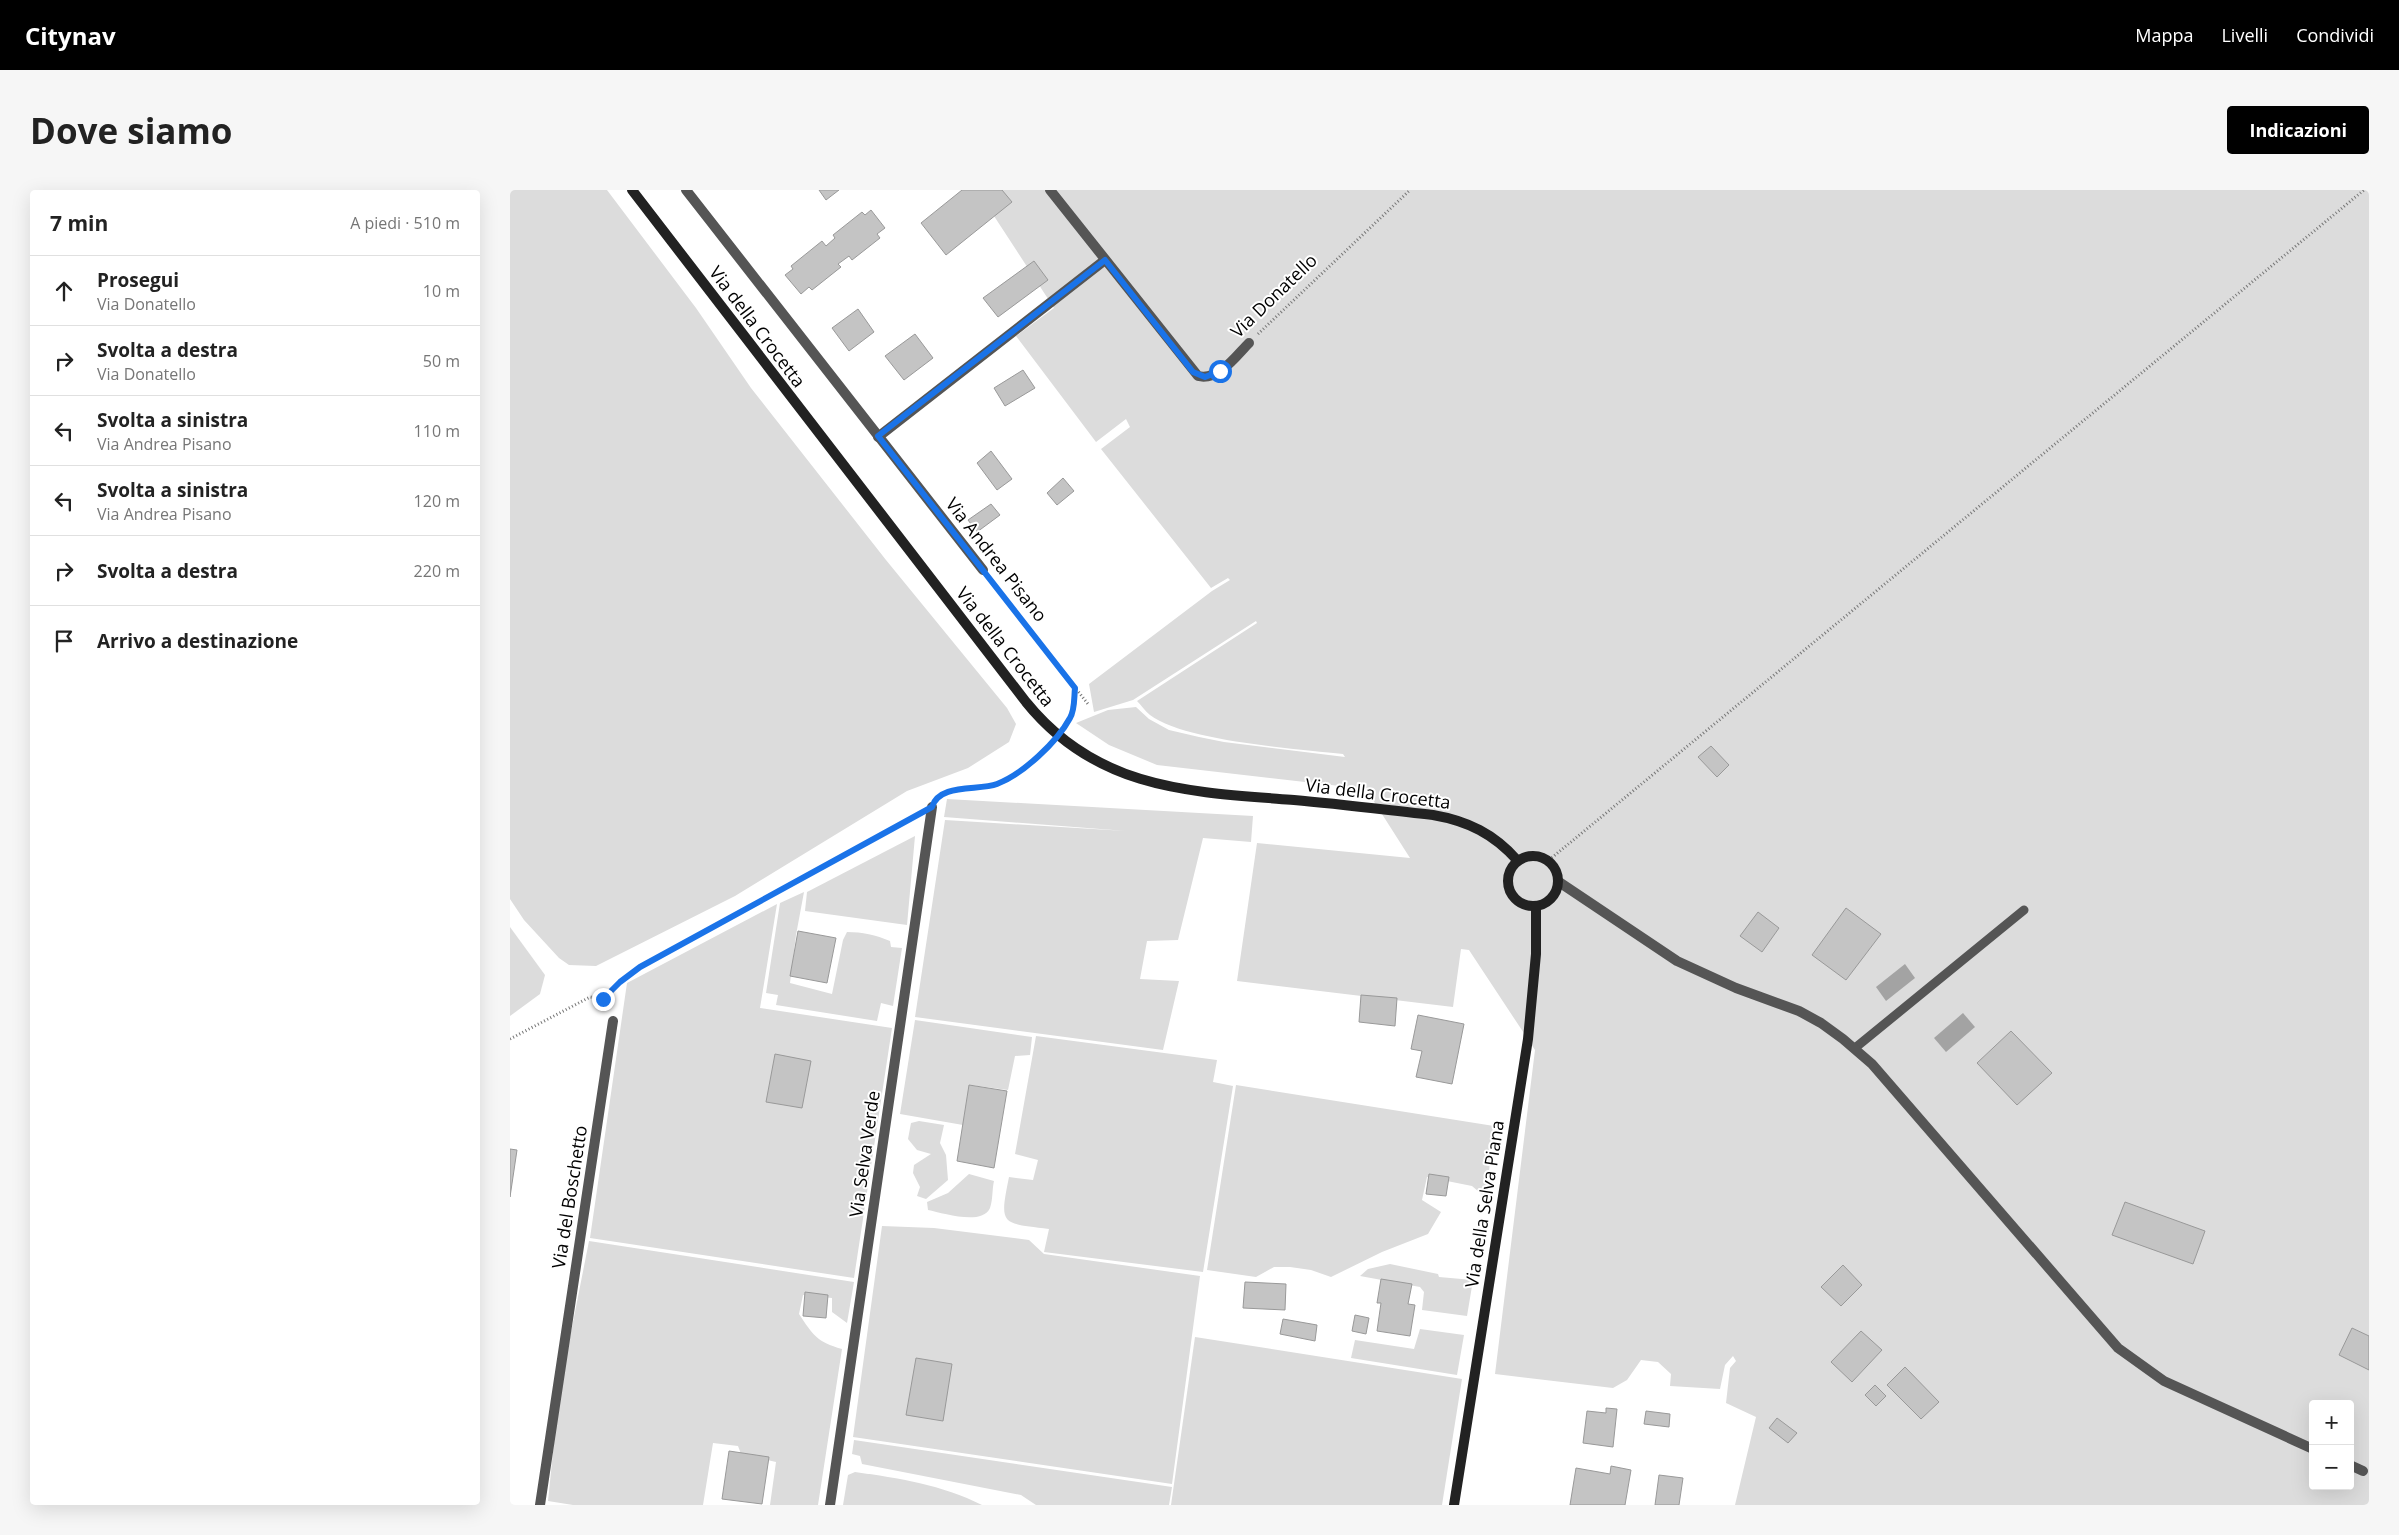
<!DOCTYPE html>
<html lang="it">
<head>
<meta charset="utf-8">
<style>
	:root { --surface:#fff; --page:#f6f6f6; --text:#222; --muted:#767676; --line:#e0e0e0; --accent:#000 }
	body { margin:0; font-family:"Open Sans",sans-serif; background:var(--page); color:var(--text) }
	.controls { position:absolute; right:15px; bottom:15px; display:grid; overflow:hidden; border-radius:5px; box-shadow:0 5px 20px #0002 }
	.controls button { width:45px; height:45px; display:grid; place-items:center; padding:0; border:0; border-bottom:1px solid var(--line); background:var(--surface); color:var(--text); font:25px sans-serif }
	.stop { position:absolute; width:15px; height:15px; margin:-11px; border:4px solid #1a73e8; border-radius:50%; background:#fff }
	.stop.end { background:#1a73e8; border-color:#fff; box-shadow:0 1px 5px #0008 }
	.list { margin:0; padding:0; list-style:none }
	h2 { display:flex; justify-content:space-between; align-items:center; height:65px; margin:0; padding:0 20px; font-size:21px }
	h2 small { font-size:16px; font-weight:400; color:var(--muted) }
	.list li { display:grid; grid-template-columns:32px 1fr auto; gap:15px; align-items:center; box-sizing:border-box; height:70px; padding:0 20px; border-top:1px solid var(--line) }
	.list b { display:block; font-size:19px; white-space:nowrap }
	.list p { margin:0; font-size:16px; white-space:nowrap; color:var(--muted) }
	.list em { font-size:16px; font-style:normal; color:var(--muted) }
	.icon { flex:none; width:28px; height:28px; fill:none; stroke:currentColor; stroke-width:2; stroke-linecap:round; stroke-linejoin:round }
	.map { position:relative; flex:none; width:1859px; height:1315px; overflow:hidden; border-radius:5px }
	header { display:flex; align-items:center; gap:30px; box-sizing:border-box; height:70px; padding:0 25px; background:var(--accent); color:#fff }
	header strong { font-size:24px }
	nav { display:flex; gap:28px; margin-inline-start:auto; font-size:18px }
	.intro { display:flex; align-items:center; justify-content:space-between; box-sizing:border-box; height:120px; padding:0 30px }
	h1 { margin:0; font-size:35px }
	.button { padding:12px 22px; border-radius:5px; background:var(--accent); color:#fff; font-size:18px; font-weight:700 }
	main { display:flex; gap:30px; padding:0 30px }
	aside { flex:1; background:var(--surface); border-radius:5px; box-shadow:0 5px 20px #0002 }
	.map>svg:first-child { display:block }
	.green { fill:#dcdcdc; fill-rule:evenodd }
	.water { fill:#a3a3a3 }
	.building { fill:#c4c4c4; stroke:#999 }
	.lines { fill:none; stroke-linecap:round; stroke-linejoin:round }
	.path { stroke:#777; stroke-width:3; stroke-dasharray:1 2.5; stroke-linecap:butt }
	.lane { stroke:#555; stroke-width:9 }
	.street { stroke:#555; stroke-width:10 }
	.secondary { stroke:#222; stroke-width:10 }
	.route { stroke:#1a73e8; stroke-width:6 }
	.labels { text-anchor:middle; stroke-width:4; stroke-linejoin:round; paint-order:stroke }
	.street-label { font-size:18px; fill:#000; stroke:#fff }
</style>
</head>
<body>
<header>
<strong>Citynav</strong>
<nav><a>Mappa</a><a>Livelli</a><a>Condividi</a></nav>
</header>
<div class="intro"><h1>Dove siamo</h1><a class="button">Indicazioni</a></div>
<main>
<aside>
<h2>7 min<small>A piedi · 510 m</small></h2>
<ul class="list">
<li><svg class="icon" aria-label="ahead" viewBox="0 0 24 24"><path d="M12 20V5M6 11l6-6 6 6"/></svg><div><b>Prosegui</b><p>Via Donatello</p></div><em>10 m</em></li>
<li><svg class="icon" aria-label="right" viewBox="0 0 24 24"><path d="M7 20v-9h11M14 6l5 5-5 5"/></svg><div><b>Svolta a destra</b><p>Via Donatello</p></div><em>50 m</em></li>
<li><svg class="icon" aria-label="left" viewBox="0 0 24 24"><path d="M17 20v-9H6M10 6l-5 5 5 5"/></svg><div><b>Svolta a sinistra</b><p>Via Andrea Pisano</p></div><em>110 m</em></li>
<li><svg class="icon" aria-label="left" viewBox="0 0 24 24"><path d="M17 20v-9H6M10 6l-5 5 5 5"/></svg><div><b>Svolta a sinistra</b><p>Via Andrea Pisano</p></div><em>120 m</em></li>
<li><svg class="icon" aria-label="right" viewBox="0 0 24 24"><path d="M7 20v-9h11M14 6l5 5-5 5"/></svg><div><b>Svolta a destra</b></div><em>220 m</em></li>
<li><svg class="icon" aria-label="arrive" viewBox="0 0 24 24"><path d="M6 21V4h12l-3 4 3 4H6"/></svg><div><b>Arrivo a destinazione</b></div></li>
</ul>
</aside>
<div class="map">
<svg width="1859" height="1315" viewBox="0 0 1859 1315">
	<rect width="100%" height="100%" fill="#fff"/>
	<g class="green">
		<path d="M0,0H97L186,118L241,198L376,370L497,518L506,534L499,552L458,578L397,601L225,706L86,776L59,775L49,768L14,730L0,709Z"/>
		<path d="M467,0H1859V1315H1225L1246,1227L1216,1213L1220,1178L1226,1171L1223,1166L1215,1175L1210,1199L1160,1196L1161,1184L1148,1172L1131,1170L1117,1190L1103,1198L985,1184L1025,860L959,760L951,759L943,817L727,791L747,653L900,668L856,599L647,575L599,555L566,533L598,520L626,517L639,529L659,540L689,547L714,552L835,567L833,564C787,559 674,551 640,525C635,521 631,515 627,511L747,433L746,431L623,510L584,522L579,494L702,401L720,390L718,388L701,398L591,259L620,237L616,229L586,252L506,146L544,118ZM1803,1214H1840V1296H1803Z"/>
		<path d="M437,609L743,626L741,652L693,648L668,750L637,751L630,789L669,791L653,860L405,827L435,630L616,641L434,627Z"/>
		<path d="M405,646L397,735L295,721L297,702Z"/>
		<path d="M294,702L286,745L280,793L322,804L333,750L337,742C352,742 366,745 380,751L381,757L392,758L383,816L371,813L367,831L266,815L268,805L256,803L270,713Z"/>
		<path d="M267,714L250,818L382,838L344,1088L80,1048L117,793Z"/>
		<path d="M0,737L35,785L30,804L0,826Z"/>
		<path d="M405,830L522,847L520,865L505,866L498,900L460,895L453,935L390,924Z"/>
		<path d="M526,846L707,870L703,892L723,896L693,1082L534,1062L539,1039C491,1033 489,1036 499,987L523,990L528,970L505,964Z"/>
		<path d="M726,895L984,936L976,1008L962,996L917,987L912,1010L931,1022L918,1044L872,1062L821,1087L801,1080L780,1077H764L746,1087L697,1080Z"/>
		<path d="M409,931L434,935L430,953L436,965L438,990L416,1009L407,1006L410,997L403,983L404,975L421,964L407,960L398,949L401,933Z"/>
		<path d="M459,984L484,991C482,999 483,1010 480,1018C472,1036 433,1023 418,1020L417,1012L438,1003Z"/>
		<path d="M372,1036L424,1038L519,1050L534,1064L690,1086L662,1294L343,1247Z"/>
		<path d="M79,1051L344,1092L337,1133L322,1122V1108L293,1105L289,1124C303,1145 307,1152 332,1159L308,1315H260L266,1272L231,1264L228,1256L203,1253L193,1315H63L38,1311L49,1203Z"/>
		<path d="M880,1074L928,1084L929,1087L963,1090L957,1126L912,1120L914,1102L910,1097L850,1086L858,1079Z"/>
		<path d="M910,1139L954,1145L947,1185L841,1168L845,1150L904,1159Z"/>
		<path d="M685,1147L952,1189L932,1315H661Z"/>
		<path d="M344,1250L662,1297L659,1315H526L511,1305L352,1274L350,1266L342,1264Z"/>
		<path d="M345,1282C389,1288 432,1295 472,1315H333L338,1285Z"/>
	</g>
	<g class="water">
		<path d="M1395,774L1405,788L1376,811L1366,797Z"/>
		<path d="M1453,823L1465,837L1436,862L1424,848Z"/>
	</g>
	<g class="building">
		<path d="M309,0H329L316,10Z"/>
		<path d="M452,0H492L502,12L436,65L411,33Z"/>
		<path d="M361,20L375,38L367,44L370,48L342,70L339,66L328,74L331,77L302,100L299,97L291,104L275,85L283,79L281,76L312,51L316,56L325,48L323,45L352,22L355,25Z"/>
		<path d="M524,71L538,90L488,127L473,108Z"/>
		<path d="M348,119L364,142L339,161L322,138Z"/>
		<path d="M405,144L423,168L394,190L375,166Z"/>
		<path d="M513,180L525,198L495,216L484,198Z"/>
		<path d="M481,261L502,289L487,300L467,273Z"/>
		<path d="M553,288L564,301L547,315L537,303Z"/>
		<path d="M481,314L490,325L467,342L458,330Z"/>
		<path d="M1201,556L1219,575L1207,587L1188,567Z"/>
		<path d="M1336,718L1371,744L1336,790L1302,765Z"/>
		<path d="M1248,722L1269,738L1252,762L1230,746Z"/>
		<path d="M288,741L326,748L317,793L280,786Z"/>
		<path d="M851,805L887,808L885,836L849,832Z"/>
		<path d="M908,825L954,834L942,894L906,887L912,861L901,859Z"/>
		<path d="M1501,841L1542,883L1507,915L1467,873Z"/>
		<path d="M265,864L301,871L292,918L256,912Z"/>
		<path d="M459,895L497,901L484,978L447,971Z"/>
		<path d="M0,959L7,960L0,1007Z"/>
		<path d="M919,984L939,987L936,1006L916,1004Z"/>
		<path d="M1615,1012L1695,1041L1683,1074L1602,1045Z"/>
		<path d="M1333,1075L1352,1095L1331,1116L1311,1097Z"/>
		<path d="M871,1089L902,1094L898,1114L905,1115L900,1146L867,1141L871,1113H867Z"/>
		<path d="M735,1092L776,1094L775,1120L733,1118Z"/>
		<path d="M295,1102L318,1105L316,1128L293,1126Z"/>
		<path d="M845,1125L859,1128L856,1144L842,1141Z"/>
		<path d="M773,1129L807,1135L805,1151L770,1144Z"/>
		<path d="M1842,1138L1859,1146V1180L1829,1165Z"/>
		<path d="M1351,1141L1372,1160L1342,1192L1321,1172Z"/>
		<path d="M406,1168L442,1174L433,1231L396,1225Z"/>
		<path d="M1395,1177L1429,1212L1411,1229L1377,1195Z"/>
		<path d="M1365,1195L1376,1206L1366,1216L1355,1205Z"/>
		<path d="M1096,1218L1107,1219L1103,1257L1073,1253L1077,1221L1096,1223Z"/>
		<path d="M1136,1221L1160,1224L1159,1237L1134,1234Z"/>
		<path d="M1267,1228L1287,1243L1278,1253L1259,1238Z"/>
		<path d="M219,1261L259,1267L252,1314L212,1309Z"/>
		<path d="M1101,1276L1121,1280L1115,1315H1060L1066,1278L1100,1284Z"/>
		<path d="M1149,1285L1173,1288L1169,1315H1145Z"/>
	</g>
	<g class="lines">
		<g class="path">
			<path d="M748,144L900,0"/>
			<path d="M480,389L578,514"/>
			<path d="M556,533L561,527L565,498"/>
			<path d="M430,606C444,598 463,600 480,596C501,592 526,571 540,554"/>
			<path d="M1039,670L1854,0"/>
			<path d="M93,809L110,792L130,777L407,626"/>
			<path d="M0,849L80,807L93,809L100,818"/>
		</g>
		<path class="lane" d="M1345,858L1514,720"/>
		<g class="street">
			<path d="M176,0L473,380"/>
			<path d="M540,0L688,186C709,191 726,166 739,153"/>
			<path d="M368,247L595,70"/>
			<path d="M1049,692L1167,771L1226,798L1289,821L1311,833L1333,849L1362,874L1608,1158L1654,1191L1803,1259"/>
			<path d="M1840,1275L1853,1281"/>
			<path d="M30,1315L103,831"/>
			<path d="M320,1315L422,617"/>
		</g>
		<g class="secondary">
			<path d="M122,0L516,512C587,600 680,602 784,610C830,614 877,620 923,625C958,631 984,644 1007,670"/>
			<circle cx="1023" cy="691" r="25"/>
			<path d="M944,1315L1018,849L1026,764V716"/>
		</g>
	</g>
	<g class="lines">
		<path class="route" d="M93,809L110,792L130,777L422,617C429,593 468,601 487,594C513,584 547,552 560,528C565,520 564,507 565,498L368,246L595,70L683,182L695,187L710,181"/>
	</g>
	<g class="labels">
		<g class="street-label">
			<text transform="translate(764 106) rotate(-44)" y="6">Via Donatello</text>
			<text transform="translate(247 137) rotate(53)" y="6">Via della Crocetta</text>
			<text transform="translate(486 370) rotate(52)" y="6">Via Andrea Pisano</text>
			<text transform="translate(495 457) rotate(52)" y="6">Via della Crocetta</text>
			<text transform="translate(868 604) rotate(7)" y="6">Via della Crocetta</text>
			<text transform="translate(355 964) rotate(-82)" y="6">Via Selva Verde</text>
			<text transform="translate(60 1007) rotate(-81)" y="6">Via del Boschetto</text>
			<text transform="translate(975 1014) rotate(-81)" y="6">Via della Selva Piana</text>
		</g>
	</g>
</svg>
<div class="controls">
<button>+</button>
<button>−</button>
</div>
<div class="stop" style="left:710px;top:181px"></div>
<div class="stop end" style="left:93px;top:809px"></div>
</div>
</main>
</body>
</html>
